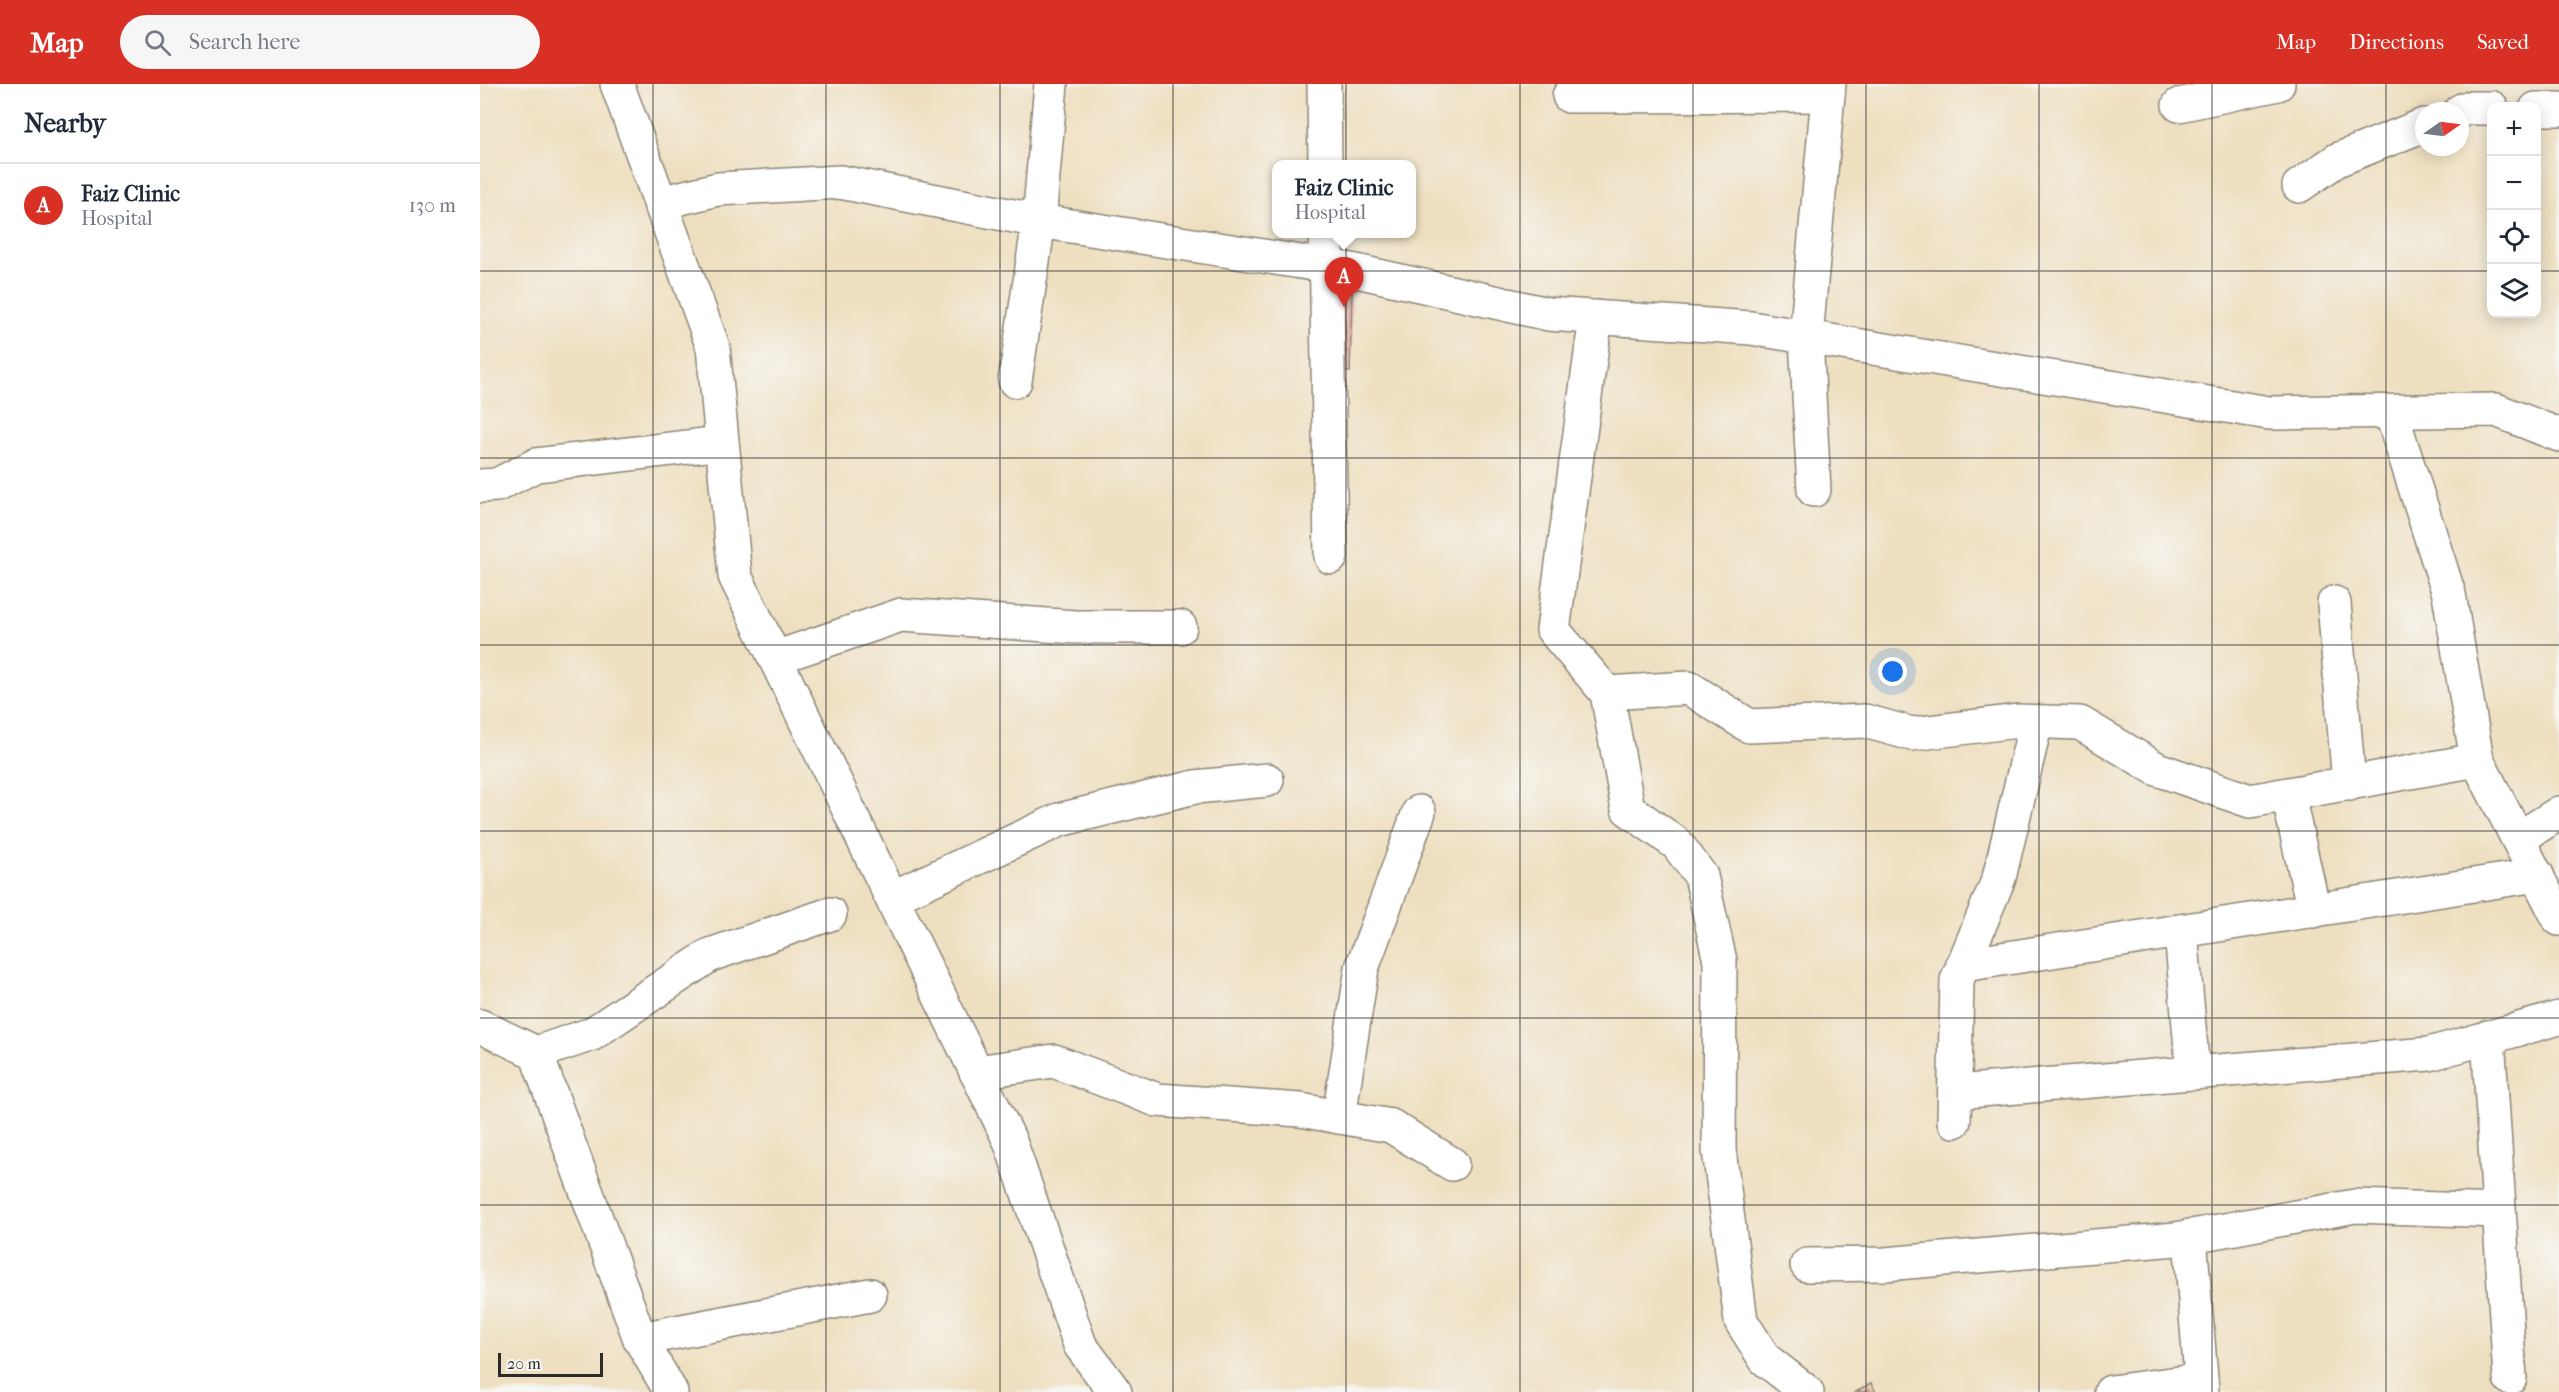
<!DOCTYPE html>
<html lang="en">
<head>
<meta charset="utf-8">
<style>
	:root { --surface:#fff; --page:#f6f6f7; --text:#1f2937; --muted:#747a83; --line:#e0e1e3; --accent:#d93025 }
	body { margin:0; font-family:"IM FELL French Canon",serif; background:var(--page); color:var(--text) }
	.controls { position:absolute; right:18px; top:18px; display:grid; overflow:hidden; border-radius:12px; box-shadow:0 3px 15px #0003 }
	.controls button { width:54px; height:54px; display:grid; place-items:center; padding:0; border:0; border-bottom:2px solid var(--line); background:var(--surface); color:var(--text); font:30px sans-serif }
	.compass { position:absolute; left:1935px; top:18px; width:54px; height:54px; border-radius:50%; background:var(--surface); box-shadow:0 3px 15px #0003; rotate:76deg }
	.scale { position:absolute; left:18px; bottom:15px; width:105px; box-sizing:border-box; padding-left:6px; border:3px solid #2b2b2b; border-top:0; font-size:16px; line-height:21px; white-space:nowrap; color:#2b2b2b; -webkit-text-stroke:4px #f6f6f2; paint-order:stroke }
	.you { position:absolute; left:1413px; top:588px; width:21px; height:21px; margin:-15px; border:4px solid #fff; border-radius:50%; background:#1a73e8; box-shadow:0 0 0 9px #1a73e833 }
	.badge { display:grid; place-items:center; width:39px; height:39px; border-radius:50%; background:var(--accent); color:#fff; font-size:20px; font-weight:700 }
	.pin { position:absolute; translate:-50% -50px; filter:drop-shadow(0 2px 3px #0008) }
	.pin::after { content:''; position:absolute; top:32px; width:21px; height:18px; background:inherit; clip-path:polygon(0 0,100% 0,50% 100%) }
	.popup { position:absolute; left:792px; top:76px; width:144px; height:78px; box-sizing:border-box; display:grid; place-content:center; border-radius:12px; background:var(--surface); filter:drop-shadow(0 2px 4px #0005); font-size:20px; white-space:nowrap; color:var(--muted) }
	.popup b { font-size:22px; color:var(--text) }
	.popup::after { content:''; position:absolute; left:50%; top:100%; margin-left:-12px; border:12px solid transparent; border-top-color:var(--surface) }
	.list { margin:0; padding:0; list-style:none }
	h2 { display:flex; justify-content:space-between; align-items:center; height:78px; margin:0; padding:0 24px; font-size:26px }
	h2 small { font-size:20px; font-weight:400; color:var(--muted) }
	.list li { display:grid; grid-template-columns:39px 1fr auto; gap:18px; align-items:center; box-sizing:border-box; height:84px; padding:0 24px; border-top:2px solid var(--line) }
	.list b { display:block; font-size:22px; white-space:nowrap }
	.list p { margin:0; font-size:20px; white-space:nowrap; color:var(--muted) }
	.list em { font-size:20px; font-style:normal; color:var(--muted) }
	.icon { flex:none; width:33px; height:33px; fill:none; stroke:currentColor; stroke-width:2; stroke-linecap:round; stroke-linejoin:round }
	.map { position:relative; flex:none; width:2079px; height:1308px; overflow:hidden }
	header { display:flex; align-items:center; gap:36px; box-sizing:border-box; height:84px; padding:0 30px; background:var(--accent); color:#fff }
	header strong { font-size:28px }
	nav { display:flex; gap:33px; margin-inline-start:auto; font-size:21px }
	.search { width:420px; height:54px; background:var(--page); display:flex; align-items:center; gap:15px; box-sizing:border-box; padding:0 21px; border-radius:33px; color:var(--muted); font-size:22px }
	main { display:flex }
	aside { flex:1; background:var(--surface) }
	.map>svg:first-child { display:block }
	.building { fill:url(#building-hatch) }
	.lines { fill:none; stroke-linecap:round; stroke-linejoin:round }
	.minor-casing { stroke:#8c8576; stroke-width:36 }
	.minor { stroke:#fff; stroke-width:33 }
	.grid { fill:none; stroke:#2b2b2b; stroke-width:1.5; stroke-opacity:0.55 }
</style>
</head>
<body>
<header>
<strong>Map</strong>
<div class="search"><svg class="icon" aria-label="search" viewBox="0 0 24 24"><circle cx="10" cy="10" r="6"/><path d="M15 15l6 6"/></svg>Search here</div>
<nav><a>Map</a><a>Directions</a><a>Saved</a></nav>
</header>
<main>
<aside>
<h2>Nearby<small></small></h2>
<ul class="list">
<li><span class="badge">A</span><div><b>Faiz Clinic</b><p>Hospital</p></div><em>130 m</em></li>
</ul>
</aside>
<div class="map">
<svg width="2079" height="1308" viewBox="0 0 2079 1308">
	<defs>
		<pattern id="building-hatch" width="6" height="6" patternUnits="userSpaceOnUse" patternTransform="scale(1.5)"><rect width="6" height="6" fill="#e09b91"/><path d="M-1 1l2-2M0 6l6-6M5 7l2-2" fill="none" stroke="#b67f77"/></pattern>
	</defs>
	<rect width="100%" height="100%" fill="#f6f6f2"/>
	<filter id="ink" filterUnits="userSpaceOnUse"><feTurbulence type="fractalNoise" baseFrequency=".0167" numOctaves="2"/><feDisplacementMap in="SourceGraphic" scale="12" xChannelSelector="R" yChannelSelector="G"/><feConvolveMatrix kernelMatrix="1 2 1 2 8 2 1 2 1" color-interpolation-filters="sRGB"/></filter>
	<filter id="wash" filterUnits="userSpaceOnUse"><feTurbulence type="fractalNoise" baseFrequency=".008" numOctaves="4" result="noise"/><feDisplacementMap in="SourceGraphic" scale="24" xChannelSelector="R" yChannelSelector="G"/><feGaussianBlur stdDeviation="1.35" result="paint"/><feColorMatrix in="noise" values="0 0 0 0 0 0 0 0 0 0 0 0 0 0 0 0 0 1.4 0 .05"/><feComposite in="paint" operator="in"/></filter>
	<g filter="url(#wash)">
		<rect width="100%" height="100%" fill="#eedfc0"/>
		<g id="blocks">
			<g class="building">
				<path d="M835,203L872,205L870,288L833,287Z"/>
				<path d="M1391,1299L1396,1308H1376Z"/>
			</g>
		</g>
	</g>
	<g filter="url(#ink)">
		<use href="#blocks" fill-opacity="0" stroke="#8c8576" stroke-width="1.5"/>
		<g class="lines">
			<g class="minor-casing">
				<g id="minor">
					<path d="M137,0L233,263L255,492L530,1057L600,1261L635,1308"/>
					<path d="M844,0L845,80"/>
					<path d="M1089,12L1348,11"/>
					<path d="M1699,21L1798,0"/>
					<path d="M2056,25H2079"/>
					<path d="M1980,27L1987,24H2012"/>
					<path d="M1819,102L1857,76L1944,41"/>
					<path d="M180,119L238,105L360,98L559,137L872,186L1068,230L1271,244L1789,329L2016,326L2079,351"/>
					<path d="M846,150L851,473"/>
					<path d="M1116,233L1073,546L1127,609L1209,604L1269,642L1385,637L1432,650L1537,637L1600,639L1677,685L1770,717L1997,676"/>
					<path d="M535,297L559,137L571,0"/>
					<path d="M1911,328L1969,510L1997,676L2079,835"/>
					<path d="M0,402L17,401L56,381L242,359"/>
					<path d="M1334,406L1326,253L1349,0"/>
					<path d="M1854,519L1869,700"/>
					<path d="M295,574L421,531L596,543H700"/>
					<path d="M1127,609L1148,725L1197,760L1221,792L1240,877L1239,1066L1261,1237L1285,1275L1327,1308"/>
					<path d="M1808,711L1834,827"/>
					<path d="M2038,755L2079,729"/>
					<path d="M412,814L579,736L715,703L787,696"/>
					<path d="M1701,847L1713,989"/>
					<path d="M1483,881L2057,791"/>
					<path d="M0,942L56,969L160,1255L191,1308"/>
					<path d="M2008,953L2030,1294"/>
					<path d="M56,969L112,950L230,871L350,830"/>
					<path d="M496,988L574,977L677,1016L820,1026L911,1042L972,1080"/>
					<path d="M1475,1008L1949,970L2079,934"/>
					<path d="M859,1033L882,884L939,728"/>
					<path d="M1474,1037L1477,896L1519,794L1556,638"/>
					<path d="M1710,1152L1722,1308"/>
					<path d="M1327,1181L1405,1180L1696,1155L1875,1122L2019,1127"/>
					<path d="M160,1255L390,1211"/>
					<path d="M1631,1308L1721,1296"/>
				</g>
			</g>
			<use href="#minor" class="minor"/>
		</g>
	</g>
	<path class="grid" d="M173,0V1308M346,0V1308M520,0V1308M693,0V1308M866,0V1308M1040,0V1308M1213,0V1308M1386,0V1308M1559,0V1308M1732,0V1308M1906,0V1308M0,187H2012M2056,187H2079M0,374H2079M0,561H2079M0,747H2079M0,934H2079M0,1121H2079"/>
</svg>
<div class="controls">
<button>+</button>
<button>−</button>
<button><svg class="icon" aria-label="locate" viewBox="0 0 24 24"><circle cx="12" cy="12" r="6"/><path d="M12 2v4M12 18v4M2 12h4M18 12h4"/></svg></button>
<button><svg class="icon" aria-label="layers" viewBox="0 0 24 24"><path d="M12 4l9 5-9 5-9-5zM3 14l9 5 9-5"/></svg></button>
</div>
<svg class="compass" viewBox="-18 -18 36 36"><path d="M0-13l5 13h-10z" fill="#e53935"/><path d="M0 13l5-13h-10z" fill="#747a83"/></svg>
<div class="scale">20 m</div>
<div class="you"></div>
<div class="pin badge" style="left:864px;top:223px">A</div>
<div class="popup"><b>Faiz Clinic</b>Hospital</div>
</div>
</main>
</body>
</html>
